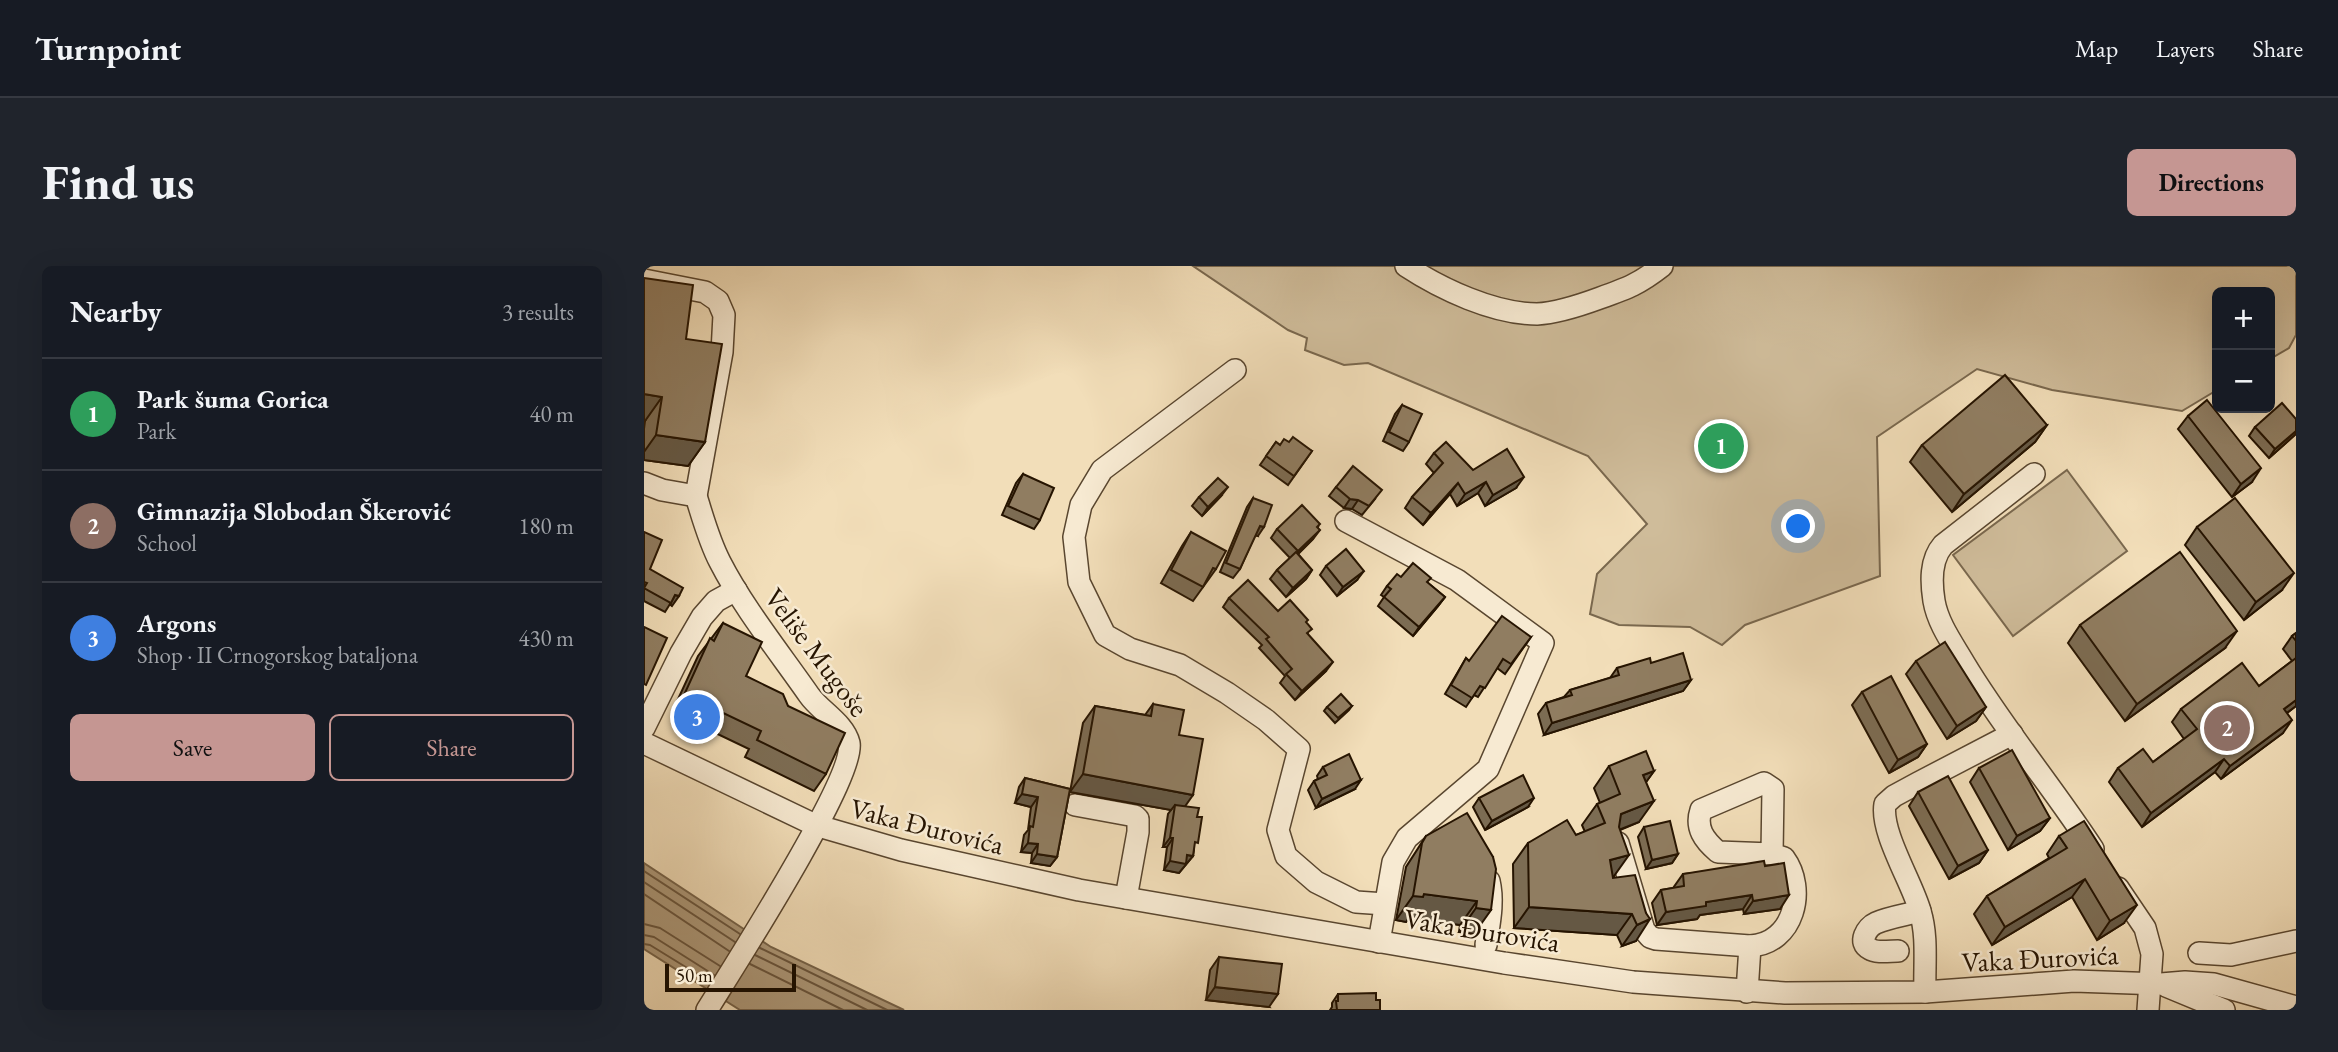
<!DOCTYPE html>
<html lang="en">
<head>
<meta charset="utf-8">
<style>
	:root { --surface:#171b24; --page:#20242c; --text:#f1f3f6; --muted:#9ea1a6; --line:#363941; --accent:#c59692 }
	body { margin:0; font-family:"EB Garamond",serif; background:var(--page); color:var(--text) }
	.controls { position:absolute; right:21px; top:21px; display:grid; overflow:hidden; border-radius:10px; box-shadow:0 7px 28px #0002 }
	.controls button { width:63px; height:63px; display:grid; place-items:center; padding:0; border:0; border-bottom:2px solid var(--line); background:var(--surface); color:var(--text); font:35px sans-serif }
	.scale { position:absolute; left:21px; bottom:18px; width:131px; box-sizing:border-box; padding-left:7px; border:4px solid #261401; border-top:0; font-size:19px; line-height:24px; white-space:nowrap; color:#261401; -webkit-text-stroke:5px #f7ead2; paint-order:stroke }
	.you { position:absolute; left:1155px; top:261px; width:24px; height:24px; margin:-18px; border:5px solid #fff; border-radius:50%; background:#1a73e8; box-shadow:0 0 0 10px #1a73e833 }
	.badge { display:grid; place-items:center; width:46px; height:46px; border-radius:50%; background:var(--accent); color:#fff; font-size:23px; font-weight:700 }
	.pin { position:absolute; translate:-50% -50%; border:4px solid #fff; box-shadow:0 2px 7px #0006 }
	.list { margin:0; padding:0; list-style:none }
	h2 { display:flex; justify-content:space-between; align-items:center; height:91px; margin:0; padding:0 28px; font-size:30px }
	h2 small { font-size:23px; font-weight:400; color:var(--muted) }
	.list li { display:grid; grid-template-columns:46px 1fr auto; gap:21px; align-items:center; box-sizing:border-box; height:112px; padding:0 28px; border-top:2px solid var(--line) }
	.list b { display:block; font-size:26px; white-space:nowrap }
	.list p { margin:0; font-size:23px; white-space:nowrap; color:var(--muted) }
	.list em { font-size:23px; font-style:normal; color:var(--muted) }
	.actions { display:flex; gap:14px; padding:21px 28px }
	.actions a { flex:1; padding:16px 0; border:2px solid var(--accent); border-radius:10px; text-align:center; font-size:24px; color:var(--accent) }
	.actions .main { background:var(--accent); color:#111 }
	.map { position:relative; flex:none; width:1652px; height:744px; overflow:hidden; border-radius:10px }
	header { display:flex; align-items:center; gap:42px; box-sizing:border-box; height:98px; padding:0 35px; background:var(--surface); border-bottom:2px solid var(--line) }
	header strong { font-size:33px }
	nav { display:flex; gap:38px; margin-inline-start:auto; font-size:24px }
	.intro { display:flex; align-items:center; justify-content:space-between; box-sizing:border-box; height:168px; padding:0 42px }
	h1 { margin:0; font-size:49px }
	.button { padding:18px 32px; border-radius:10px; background:var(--accent); color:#111; font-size:24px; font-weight:700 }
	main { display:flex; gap:42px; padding:0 42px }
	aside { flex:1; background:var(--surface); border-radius:10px; box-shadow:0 7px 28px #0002 }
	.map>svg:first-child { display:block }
	.green { fill:#cfbc9a; stroke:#7a684e; stroke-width:2 }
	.water { fill:#ad997a; stroke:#77644a; stroke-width:2 }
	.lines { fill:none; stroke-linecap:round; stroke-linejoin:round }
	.shore { stroke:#6a563e; stroke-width:2 }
	.minor-casing { stroke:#59462f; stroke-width:24 }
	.minor { stroke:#f7ead2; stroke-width:21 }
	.wall { fill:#7c6c53; stroke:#261401; stroke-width:2 }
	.shaded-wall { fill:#655844; stroke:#261401; stroke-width:2 }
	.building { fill:#907d61; stroke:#261401; stroke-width:2 }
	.labels { text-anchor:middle; stroke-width:5; stroke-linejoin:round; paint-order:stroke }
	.street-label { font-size:28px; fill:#261401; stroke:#f7ead2 }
</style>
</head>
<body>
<header>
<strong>Turnpoint</strong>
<nav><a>Map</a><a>Layers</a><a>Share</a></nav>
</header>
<div class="intro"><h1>Find us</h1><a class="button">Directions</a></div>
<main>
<aside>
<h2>Nearby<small>3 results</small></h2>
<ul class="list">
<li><span class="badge" style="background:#2e9e5b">1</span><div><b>Park šuma Gorica</b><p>Park</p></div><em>40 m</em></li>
<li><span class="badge" style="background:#8d6e63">2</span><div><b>Gimnazija Slobodan Škerović</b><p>School</p></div><em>180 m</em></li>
<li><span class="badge" style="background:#3f7fe0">3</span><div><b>Argons</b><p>Shop · II Crnogorskog bataljona</p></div><em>430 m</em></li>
</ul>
<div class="actions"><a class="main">Save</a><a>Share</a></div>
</aside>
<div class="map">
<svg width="1652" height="744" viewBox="0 0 1652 744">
	<rect width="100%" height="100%" fill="#f2deb9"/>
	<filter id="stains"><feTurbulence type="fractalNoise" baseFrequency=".00286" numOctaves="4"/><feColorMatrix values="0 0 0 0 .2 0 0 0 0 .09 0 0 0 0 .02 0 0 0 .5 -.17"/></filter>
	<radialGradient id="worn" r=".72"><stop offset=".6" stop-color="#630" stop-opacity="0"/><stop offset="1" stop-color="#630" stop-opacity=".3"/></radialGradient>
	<g class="green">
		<path d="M549,0H1652V69L1645,82L1626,93V26H1573V124L1538,145L1408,124L1333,103L1233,171L1236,310L1101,359L1078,379L1046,361L975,359L946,348L953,308L1003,258L944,190L724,97L700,99L661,84L663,72L644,64Z"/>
		<path d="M1423,204L1483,285L1369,370L1309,289Z"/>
	</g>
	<path class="water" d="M0,597L127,681L260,744H96L0,683Z"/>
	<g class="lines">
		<g class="shore">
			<path d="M0,605L96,668"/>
			<path d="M0,616L91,676"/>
			<path d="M0,628L85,685"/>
			<path d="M0,658L16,662L76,700"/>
			<path d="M0,669L10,671L70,709"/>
			<path d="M0,678L6,679L66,716"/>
			<path d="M116,682L243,744"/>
			<path d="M111,689L223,744"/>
			<path d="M106,698L199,744"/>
		</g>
		<g class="minor-casing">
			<g id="minor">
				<path d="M762,0C797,23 850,48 893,48C914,47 937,39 956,32C984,22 995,18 1018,0"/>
				<path d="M0,14L61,26L74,35L80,49L78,86L52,230"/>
				<path d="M591,104L458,204L437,239L430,271L435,316L461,369L486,383L536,399L583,427L622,454L655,483L634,564L642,590L672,616L712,636L741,638"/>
				<path d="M1390,208L1299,279C1286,294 1287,316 1290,335C1294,358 1309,378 1320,397C1359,462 1408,520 1449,583"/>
				<path d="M0,217L18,224L52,230C59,252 65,275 76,296C99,341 135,386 165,429C176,445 200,457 205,477C212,511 87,705 63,744"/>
				<path d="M702,255L813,314L899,377L844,503L763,572L749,596L735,676"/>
				<path d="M0,462L37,387L58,351L72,335L92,324"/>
				<path d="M0,477L171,559L257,584L435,624L860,697L989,716L1141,727L1281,726L1430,715L1517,718L1541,716L1570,718L1652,741"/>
				<path d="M431,539L491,550L494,553V566L482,632"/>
				<path d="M974,577L1000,664L1006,671L1012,673L1106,680L1103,726"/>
				<path d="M1474,622L1501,662L1508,688L1504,744"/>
				<path d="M842,679C845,658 850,636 845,615"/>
				<path d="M1106,680C1150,678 1163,623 1140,592L1128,588L1074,586C1060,574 1051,562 1057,544L1120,517L1129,523L1128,588"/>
				<path d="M1254,685C1246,685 1232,687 1226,683C1213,677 1223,661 1232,657C1246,651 1262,649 1276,645"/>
				<path d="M1555,687L1587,689L1652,675"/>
				<path d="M1522,720L1580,744"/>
				<path d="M1281,726C1280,699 1284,671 1276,645C1268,616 1236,566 1241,538L1250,530L1274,517L1368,468"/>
			</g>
		</g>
		<use href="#minor" class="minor"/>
	</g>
	<g class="wall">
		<path d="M42,73L61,176L44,200L0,194V163L1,155Z"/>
		<path d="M758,139L765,176L759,185L739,175L751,148Z"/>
		<path d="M1544,150L1608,216L1588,231L1534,163Z"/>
		<path d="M1652,153V168L1625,192L1605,170L1611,161Z"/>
		<path d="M1403,159L1391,176L1308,246L1266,196L1278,179Z"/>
		<path d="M632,176L636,179L645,176L668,185L644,219L616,199Z"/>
		<path d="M790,187L829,204L872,222L841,240L834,227L813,240L806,228L779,259L761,242L768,231L790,207L782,198Z"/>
		<path d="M379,208L396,254L390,263L358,249L372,217Z"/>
		<path d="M692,221L731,233L718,249L708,243L700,242L685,230Z"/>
		<path d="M577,230L558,250L548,240L555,231Z"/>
		<path d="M609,232L614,270L611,269L596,303L589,312L576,306L603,241Z"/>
		<path d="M674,261L669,273L654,288L668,304L662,313L642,331L626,313L633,304L646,292L627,272L633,263Z"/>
		<path d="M1553,261L1638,324L1600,354L1541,279Z"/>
		<path d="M0,266L6,303L28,340L26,338L21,346L0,335Z"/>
		<path d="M547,266L572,303L549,335L517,317L538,280Z"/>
		<path d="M682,300L713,314L693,330L676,309Z"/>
		<path d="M757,311L784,317L801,331L794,340L769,370L734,340L740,331L737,329L743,320Z"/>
		<path d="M585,332L634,345L662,357L664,369L682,405L651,434L636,417L641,410L615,382L618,379L579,341Z"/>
		<path d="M79,357L102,410L144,440L182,508L170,525L101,491L105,483L59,461L57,463L43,457L45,454L28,446L54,390Z"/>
		<path d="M1436,359L1581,382L1481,455L1424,377Z"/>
		<path d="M1652,367V440L1643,447L1639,467L1577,513L1571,506L1498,561L1465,516L1474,502L1509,496L1540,473L1528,456L1537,443L1615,420L1648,395L1639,383L1648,370Z"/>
		<path d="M887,371L861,408L853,402L834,431L830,429L822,441L801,428L822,392L825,395Z"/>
		<path d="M1272,395L1342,441L1332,455L1303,473L1262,408Z"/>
		<path d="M1007,397L1047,414L1039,425L900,469L894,448L902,437L920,431L926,424L966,412L973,402Z"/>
		<path d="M1218,426L1283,478L1274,491L1245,507L1208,439Z"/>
		<path d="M509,438L541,540L550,583L549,590L535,607L520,604L523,581H519L524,548L527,544L426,526L439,457L451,440L501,449Z"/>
		<path d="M708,440L705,444L691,457L680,445L683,441Z"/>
		<path d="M965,500L1010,505L1002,516L995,556L976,564L970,610L969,611L1002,647L992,675L978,680L973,669L870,662L869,598L884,577L932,569L941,566L938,559L953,538L956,537L950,522Z"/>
		<path d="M679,501L711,523L672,542L664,524L670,515L674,513L673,510Z"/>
		<path d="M1335,502L1406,552L1396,565L1364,584L1326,516Z"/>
		<path d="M381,512L426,523L413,591L406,600L387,597L388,587L377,586L380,569L384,564L387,541L371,537L375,521Z"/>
		<path d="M1274,526L1344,584L1335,597L1305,613L1265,540Z"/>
		<path d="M835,532L884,541L841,564L829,541Z"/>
		<path d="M1000,561L1034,588L1028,597L1002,603L994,571Z"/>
		<path d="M782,570L849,591L830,668L815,666L816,659L765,652L762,656L752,654L762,601Z"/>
		<path d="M1415,570L1480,657L1453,674L1428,631L1348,679L1330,648L1343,630L1405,592L1403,588Z"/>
		<path d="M1121,600L1136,643L1100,648L1099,643L1056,649L1053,653L1013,659L1008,637L1017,624L1029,622L1039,608Z"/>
		<path d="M575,691L625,741L562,734L566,704Z"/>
		<path d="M694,728L732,734L736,744H686L688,741V737Z"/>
	</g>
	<g class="shaded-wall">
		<path d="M0,128L18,131L1,155H0Z"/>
		<path d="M1403,159L1391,176L1308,246L1320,228Z"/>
		<path d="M1652,165V168L1625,192L1631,183Z"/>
		<path d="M12,169L61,176L44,200L0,194V186Z"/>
		<path d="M1617,202L1608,216L1588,231L1597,218Z"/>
		<path d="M880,211L872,222L841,240L849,229Z"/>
		<path d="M842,216L834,227L813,240L821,228Z"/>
		<path d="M814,217L806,228L779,259L787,247Z"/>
		<path d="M584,221L577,230L558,250L564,241Z"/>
		<path d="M706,233L714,234L708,243L700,242Z"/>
		<path d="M616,260L620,261L614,270L609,269Z"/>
		<path d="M676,264L669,273L648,294L654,285Z"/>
		<path d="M668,304L662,313L642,331L649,322Z"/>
		<path d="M720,305L713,314L693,330L699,321Z"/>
		<path d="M1650,307L1638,324L1600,354L1612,336Z"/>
		<path d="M31,329L35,330L28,340L26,338Z"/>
		<path d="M801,331L794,340L769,370L775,361Z"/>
		<path d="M1593,365L1581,382L1481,455L1493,438Z"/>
		<path d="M689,396L682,405L651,434L658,425Z"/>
		<path d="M1047,414L1039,425L900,469L908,457Z"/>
		<path d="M1652,434V440L1631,456L1640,443Z"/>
		<path d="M1342,441L1332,455L1303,473L1313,460Z"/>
		<path d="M1648,454L1639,467L1577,513L1586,500Z"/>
		<path d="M1283,478L1274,491L1245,507L1254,494Z"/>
		<path d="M1580,493L1571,506L1498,561L1507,547Z"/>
		<path d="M1010,505L995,526L999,509Z"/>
		<path d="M439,508L549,529L537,546L531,539L527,544L426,526Z"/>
		<path d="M717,514L711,523L672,542L678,533Z"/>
		<path d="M378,528L394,531L387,541L371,537Z"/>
		<path d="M890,532L884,541L841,564L848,555Z"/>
		<path d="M1010,535L995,556L962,569L977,548Z"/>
		<path d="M1406,552L1396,565L1364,584L1373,570Z"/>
		<path d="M526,572H529L523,581H519Z"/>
		<path d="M384,577L394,578L388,587L377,586Z"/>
		<path d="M1344,584L1335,597L1305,613L1314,600Z"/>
		<path d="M393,588L413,591L406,600L387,597Z"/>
		<path d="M1034,588L1028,597L1002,603L1008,594Z"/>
		<path d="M543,589L549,590L535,607L520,604L526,595Z"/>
		<path d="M985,589L970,610L951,615L966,594Z"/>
		<path d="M1441,613L1428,631L1348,679L1361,661Z"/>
		<path d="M780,628L833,635L816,659L765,652L762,656L752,654L769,630Z"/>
		<path d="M1108,629L1099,643L1056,649L1053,653L1013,659L1022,646L1062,636Z"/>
		<path d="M1145,629L1136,643L1100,648L1109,635Z"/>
		<path d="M1493,639L1480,657L1453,674L1466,655Z"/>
		<path d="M885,641L988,648L973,669L870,662Z"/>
		<path d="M832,642L847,644L830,668L815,666Z"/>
		<path d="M1006,653L992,675L978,680L993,659Z"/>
		<path d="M571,721L634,728L625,741L562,734Z"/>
	</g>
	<g class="building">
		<path d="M0,12L49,19L42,73L78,78L61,176L12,169L18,131L0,128Z"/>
		<path d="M1361,109L1403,159L1320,228L1278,179Z"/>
		<path d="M1563,134L1617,202L1597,218L1544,150Z"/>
		<path d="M1638,137L1652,153V165L1631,183L1611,161Z"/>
		<path d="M758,139L778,148L765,176L745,166Z"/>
		<path d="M649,171L668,185L650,210L622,190L632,176L636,179L640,173L645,176Z"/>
		<path d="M802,176L829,204L863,183L880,211L849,229L842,216L821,228L814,217L787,247L768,231L799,197L790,187Z"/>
		<path d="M709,200L738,224L725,240L714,234L706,233L692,221Z"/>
		<path d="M379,208L410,222L396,254L364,240Z"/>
		<path d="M574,212L584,221L564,241L555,231Z"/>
		<path d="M609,232L628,239L620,261L616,260L596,303L582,297Z"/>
		<path d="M1591,232L1650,307L1612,336L1553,261Z"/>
		<path d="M658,239L676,258L673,261L676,264L654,285L633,263Z"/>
		<path d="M0,266L18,274L6,303L39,322L35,330L31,329L27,337L0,322L3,317L0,316Z"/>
		<path d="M547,266L582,285L572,303L569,302L559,321L527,304Z"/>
		<path d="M702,283L720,305L699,321L682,300Z"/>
		<path d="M652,286L668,304L649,322L633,304Z"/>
		<path d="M1536,286L1593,365L1493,438L1436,359Z"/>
		<path d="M769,297L787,312L783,316L801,331L775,361L740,331L747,323L743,320L753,308L757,311Z"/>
		<path d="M604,314L634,345L646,334L664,354L662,356L668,363L663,367L689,396L658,425L642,408L648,403L622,373L625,371L585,332Z"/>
		<path d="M858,350L887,371L867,398L859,393L841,422L836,420L828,432L807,419L822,392L825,395Z"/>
		<path d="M79,357L118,376L102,410L139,428L144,440L201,467L182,508L113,474L117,465L71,443L69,446L55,439L57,437L40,429L66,372L70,375Z"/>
		<path d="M0,361L23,372L2,419L0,418Z"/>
		<path d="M1652,367V375L1648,370Z"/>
		<path d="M1301,376L1342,441L1313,460L1272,395Z"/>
		<path d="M1039,387L1047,414L908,457L902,437L928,429L926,424L975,409L973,402L1006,392L1007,397Z"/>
		<path d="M1652,392V434L1640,443L1648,454L1586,500L1580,493L1507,547L1474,502L1499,483L1509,496L1553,463L1537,443L1598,397L1615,420Z"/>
		<path d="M1247,410L1283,478L1254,494L1218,426Z"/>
		<path d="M697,428L708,440L694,452L683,441Z"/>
		<path d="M509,438L540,444L535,469L559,473L549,529L439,508L451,440L507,450Z"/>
		<path d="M1368,484L1406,552L1373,570L1335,502Z"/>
		<path d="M1002,485L1010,505L999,509L1010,535L977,548L975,561L985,589L966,594L969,612L991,609L1002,647L1006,653L993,659L988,648L885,641L884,577L923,554L932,569L961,557L953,538L976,528L965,500Z"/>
		<path d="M705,488L717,514L678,533L670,515L683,509L679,501Z"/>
		<path d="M879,509L890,532L848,555L835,532Z"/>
		<path d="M1304,510L1344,584L1314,600L1274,526Z"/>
		<path d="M381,512L426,523L413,591L393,588L394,578L384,577L386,560L389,561L394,531L378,528Z"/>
		<path d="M531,539L555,542L553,551H558L554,577L551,576L549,590L543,589L542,598L526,595L529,572H526Z"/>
		<path d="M823,547L849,591L852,603L847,644L832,642L833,635L780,628L779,631L769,630L778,577L782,570Z"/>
		<path d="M1026,555L1034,588L1008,594L1000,561Z"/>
		<path d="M1440,555L1493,639L1466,655L1441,613L1361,661L1343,630L1423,582L1415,570Z"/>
		<path d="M1120,595L1121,600L1140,597L1145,629L1109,635L1108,629L1062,636V640L1022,646L1017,624L1040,620L1039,608Z"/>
		<path d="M575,691L638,698L634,728L571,721Z"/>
		<path d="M732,727V734H736V744H693L692,735H694V728Z"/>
	</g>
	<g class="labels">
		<g class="street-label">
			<text transform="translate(173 386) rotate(53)" y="10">Veliše Mugoše</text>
			<text transform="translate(283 560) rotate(14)" y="10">Vaka Đurovića</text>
			<text transform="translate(838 664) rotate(9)" y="10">Vaka Đurovića</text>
			<text transform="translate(1396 692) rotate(-3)" y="10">Vaka Đurovića</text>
		</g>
	</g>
	<rect width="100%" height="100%" filter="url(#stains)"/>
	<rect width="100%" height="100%" fill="url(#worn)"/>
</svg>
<div class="controls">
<button>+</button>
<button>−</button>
</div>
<div class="scale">50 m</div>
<div class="you"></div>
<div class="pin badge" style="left:1077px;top:180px;background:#2e9e5b">1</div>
<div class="pin badge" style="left:1583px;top:462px;background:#8d6e63">2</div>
<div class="pin badge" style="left:53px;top:451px;background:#3f7fe0">3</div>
</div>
</main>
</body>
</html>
